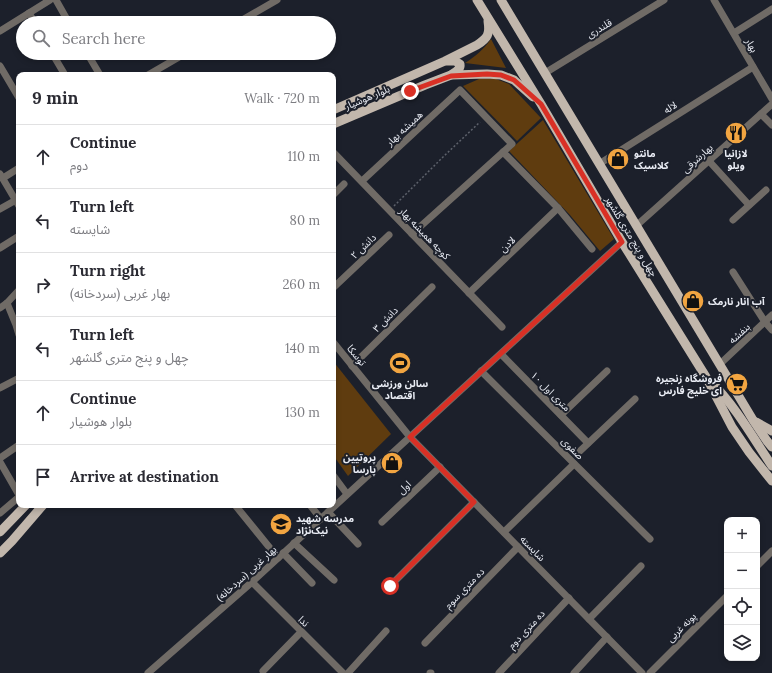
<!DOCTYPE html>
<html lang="en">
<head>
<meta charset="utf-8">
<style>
	:root { --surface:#fff; --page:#f2f2f3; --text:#2b2b33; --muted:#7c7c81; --line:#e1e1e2 }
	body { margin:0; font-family:Lora,"Noto Sans Arabic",serif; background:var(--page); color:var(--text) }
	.controls { position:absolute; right:12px; bottom:12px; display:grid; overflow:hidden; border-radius:8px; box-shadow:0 2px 6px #0003 }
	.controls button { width:36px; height:36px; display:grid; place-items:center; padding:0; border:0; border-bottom:1px solid var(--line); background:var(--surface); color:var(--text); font:20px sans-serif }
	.stop { position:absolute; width:12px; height:12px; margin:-9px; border:3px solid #d93025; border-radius:50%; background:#fff }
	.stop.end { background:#d93025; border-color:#fff; box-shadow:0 1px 4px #0008 }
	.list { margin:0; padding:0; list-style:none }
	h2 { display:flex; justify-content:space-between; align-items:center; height:52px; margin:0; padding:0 16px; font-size:17px }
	h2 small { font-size:13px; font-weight:400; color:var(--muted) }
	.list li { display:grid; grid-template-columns:26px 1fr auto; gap:12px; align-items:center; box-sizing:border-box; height:64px; padding:0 16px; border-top:1px solid var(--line) }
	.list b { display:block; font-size:15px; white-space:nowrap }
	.list p { margin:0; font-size:13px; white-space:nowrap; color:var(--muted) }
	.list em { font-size:13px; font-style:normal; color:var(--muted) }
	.icon { flex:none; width:22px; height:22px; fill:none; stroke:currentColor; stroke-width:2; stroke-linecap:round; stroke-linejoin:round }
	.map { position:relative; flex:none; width:772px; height:673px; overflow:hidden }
	.search { position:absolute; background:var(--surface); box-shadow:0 2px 6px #0003; left:16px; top:16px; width:320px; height:44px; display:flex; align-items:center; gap:10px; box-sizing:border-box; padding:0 14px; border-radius:22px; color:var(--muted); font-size:15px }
	.panel { position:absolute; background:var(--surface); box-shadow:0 2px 6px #0003; left:16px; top:72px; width:320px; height:436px; border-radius:8px }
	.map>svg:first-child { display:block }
	.green { fill:#5f3c0f }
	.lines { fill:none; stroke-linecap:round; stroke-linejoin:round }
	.path { stroke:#5d616b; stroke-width:1.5; stroke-dasharray:2 2; stroke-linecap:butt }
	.minor { stroke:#706b66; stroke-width:7 }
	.major { stroke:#c2b7ac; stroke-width:9 }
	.route { stroke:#d93025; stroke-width:5 }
	.labels { text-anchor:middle; stroke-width:4; stroke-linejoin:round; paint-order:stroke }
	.street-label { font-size:10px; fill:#eaedf5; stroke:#1c202b }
	.poi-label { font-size:10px; font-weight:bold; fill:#eaedf5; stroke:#1c202b; text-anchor:start }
</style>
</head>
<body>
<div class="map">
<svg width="772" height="673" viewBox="0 0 772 673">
	<rect width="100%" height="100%" fill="#1c202b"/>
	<g class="green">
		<path d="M491,39L506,68L465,63C476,56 483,50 491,39Z"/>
		<path d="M479,79H496L509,84L541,118L517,141L463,86Z"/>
		<path d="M543,120L614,239L600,251L570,215L509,151Z"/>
		<path d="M333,361L391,434L348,476L333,455Z"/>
	</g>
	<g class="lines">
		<path class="path" d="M394,206L444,156L480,122"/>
		<g class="minor">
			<path d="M56,0L69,23"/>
			<path d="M714,0L772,99"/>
			<path d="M29,13L35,23"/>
			<path d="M237,23L277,0"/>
			<path d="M0,31L50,0"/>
			<path d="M734,33L772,9"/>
			<path d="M52,53L65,75"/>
			<path d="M87,53L100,75"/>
			<path d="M0,66L19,98"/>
			<path d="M545,73L664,0"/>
			<path d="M148,75L186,53"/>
			<path d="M761,114L772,125"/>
			<path d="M333,152L502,327"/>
			<path d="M503,152L558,208L592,249"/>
			<path d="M709,161L749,205"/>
			<path d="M599,164L753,67"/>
			<path d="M0,174L19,206"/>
			<path d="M3,178L19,168"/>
			<path d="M362,181L460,90L512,144L412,234"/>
			<path d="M333,195L344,184"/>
			<path d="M0,209L16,200"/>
			<path d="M733,220L766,190"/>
			<path d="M636,226L772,104"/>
			<path d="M0,248L19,236"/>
			<path d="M733,272L765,322L772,330"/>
			<path d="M333,288L389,235"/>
			<path d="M469,293L558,208"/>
			<path d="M7,303L16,325L19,335"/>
			<path d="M0,308L7,303L19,290"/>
			<path d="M333,342L410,437L642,673"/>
			<path d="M501,354L588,443"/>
			<path d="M720,364L772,315"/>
			<path d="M352,366L432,287"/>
			<path d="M481,371L650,539"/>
			<path d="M0,388L19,378"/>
			<path d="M561,415L607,371"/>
			<path d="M580,451L635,399"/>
			<path d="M0,458L19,445"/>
			<path d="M0,462L19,495"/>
			<path d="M333,475L347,494"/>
			<path d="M235,505L278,558"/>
			<path d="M310,505L321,519"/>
			<path d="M328,512L358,544"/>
			<path d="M0,513L19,497"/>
			<path d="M382,522L440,467"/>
			<path d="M504,532L574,464"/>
			<path d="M294,543L334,580"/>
			<path d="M283,553L312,583"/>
			<path d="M757,566L772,551"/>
			<path d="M252,582L343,673"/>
			<path d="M390,586L474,502"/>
			<path d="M589,619L641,566"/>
			<path d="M425,643L518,547"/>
			<path d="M263,671L301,632"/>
			<path d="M148,673L252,582L622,242"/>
			<path d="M348,673L386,631"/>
			<path d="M430,673H431"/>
			<path d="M499,673L569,598"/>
			<path d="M574,673L607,637"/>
			<path d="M650,673L727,596"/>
		</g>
		<g class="major">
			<path d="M477,0L541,104L622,242L706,377L732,427L749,452L772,481"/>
			<path d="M501,0L753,420L767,441L772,447"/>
			<path d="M447,61H455L460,64C461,70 455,72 451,75"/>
			<path d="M333,110L445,61L477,45C488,38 490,34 488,21"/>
			<path d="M333,124L425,85L451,75L487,74L501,75L514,80L533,97"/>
			<path d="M711,382C734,404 754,439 772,466"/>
			<path d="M756,422L772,431"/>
			<path d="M0,532L26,505"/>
			<path d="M0,553L12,541L43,505"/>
		</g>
	</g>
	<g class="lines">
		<path class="route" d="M390,586L474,502L410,437L622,242L541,104L514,80L501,75L487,74L451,76L410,91"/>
	</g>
	<defs>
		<g id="restaurant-disc" transform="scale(1.15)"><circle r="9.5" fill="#f2a541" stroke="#1c202b"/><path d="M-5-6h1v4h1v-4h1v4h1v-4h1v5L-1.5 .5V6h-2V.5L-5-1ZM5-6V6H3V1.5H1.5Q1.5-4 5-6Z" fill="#111"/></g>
		<g id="shop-disc" transform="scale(1.15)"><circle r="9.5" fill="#f2a541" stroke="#1c202b"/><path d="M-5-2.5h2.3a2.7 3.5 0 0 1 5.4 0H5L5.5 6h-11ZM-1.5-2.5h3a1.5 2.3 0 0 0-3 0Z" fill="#111"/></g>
		<g id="stadium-disc" transform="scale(1.15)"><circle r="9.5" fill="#f2a541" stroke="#1c202b"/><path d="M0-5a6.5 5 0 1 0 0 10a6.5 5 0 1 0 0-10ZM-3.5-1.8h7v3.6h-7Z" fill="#111"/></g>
		<g id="supermarket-disc" transform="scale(1.15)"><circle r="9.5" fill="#f2a541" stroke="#1c202b"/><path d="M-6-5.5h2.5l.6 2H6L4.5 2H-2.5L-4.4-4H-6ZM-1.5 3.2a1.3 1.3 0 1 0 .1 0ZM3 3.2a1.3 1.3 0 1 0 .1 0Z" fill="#111"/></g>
		<g id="school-disc" transform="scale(1.15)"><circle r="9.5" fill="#f2a541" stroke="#1c202b"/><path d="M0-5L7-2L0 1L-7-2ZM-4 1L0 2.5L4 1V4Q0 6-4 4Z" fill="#111"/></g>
	</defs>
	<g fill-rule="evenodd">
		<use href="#restaurant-disc" x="736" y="133"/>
		<use href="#shop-disc" x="618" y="159"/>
		<use href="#shop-disc" x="693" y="301"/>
		<use href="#stadium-disc" x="400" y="363"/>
		<use href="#supermarket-disc" x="737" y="384"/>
		<use href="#shop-disc" x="392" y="463"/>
		<use href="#school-disc" x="281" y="524"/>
	</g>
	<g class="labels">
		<g class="street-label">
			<text transform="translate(599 28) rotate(-31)" y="4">قلندری</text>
			<text transform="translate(752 45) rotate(60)" y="4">بهار</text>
			<text transform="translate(367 97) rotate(-23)" y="4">بلوار هوشیار</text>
			<text transform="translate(670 107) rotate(-32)" y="4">لاله</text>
			<text transform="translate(404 128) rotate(-43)" y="4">همیشه بهار</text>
			<text transform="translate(697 158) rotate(-42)" y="4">بهارشرقی</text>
			<text transform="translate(425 233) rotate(46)" y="4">کوچه همیشه بهار</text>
			<text transform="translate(632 236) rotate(59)" y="4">چهل و پنج متری گلشهر</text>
			<text transform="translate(507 244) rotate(-44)" y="4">لادن</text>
			<text transform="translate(363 246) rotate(-44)" y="4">دانش ۲</text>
			<text transform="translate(385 319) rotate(-45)" y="4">دانش ۳</text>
			<text transform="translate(739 333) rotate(-43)" y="4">بنفشه</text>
			<text transform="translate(357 355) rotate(51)" y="4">توسکا</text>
			<text transform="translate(551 391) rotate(45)" y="4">۱۰ متری اول</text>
			<text transform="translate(573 448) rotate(45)" y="4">صفوی</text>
			<text transform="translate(404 487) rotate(-43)" y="4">اول</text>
			<text transform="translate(533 548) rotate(46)" y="4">شایسته</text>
			<text transform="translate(246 573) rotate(-42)" y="4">بهار غربی (سردخانه)</text>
			<text transform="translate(464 588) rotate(-46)" y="4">ده متری سوم</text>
			<text transform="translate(304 621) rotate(45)" y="4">ندا</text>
			<text transform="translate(681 627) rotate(-45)" y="4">پونه غربی</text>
			<text transform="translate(526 629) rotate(-47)" y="4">ده متری دوم</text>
		</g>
		<g class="poi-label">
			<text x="634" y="157">مانتو<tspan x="634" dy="12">کلاسیک</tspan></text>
			<text x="736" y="157" text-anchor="middle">لازانیا<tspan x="736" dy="12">ویلو</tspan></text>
			<text x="708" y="305">آب انار نارمک</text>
			<text x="722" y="382" text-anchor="end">فروشگاه زنجیره<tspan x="722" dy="12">ای خلیج فارس</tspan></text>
			<text x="400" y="387" text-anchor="middle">سالن ورزشی<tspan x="400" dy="12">اقتصاد</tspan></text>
			<text x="376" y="461" text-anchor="end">پروتیین<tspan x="376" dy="12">پارسا</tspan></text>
			<text x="296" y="522">مدرسه شهید<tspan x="296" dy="12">نیک‌نژاد</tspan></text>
		</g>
	</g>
</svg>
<div class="controls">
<button>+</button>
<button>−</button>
<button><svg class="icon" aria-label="locate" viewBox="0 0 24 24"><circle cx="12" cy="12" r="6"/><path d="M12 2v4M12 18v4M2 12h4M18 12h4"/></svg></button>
<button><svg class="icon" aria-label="layers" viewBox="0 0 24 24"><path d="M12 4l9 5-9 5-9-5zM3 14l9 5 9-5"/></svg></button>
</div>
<div class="stop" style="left:390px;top:586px"></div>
<div class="stop end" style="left:410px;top:91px"></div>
<div class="search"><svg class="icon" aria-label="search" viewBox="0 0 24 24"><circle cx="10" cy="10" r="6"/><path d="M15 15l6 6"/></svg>Search here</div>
<section class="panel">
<h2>9 min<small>Walk · 720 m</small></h2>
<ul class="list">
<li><svg class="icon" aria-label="ahead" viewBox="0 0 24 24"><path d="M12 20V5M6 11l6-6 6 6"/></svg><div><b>Continue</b><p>دوم</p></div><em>110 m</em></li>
<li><svg class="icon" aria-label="left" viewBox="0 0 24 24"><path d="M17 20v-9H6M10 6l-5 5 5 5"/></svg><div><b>Turn left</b><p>شایسته</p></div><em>80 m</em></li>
<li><svg class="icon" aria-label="right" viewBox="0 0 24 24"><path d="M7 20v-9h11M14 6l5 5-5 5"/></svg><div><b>Turn right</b><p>بهار غربی (سردخانه)</p></div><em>260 m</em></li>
<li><svg class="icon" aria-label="left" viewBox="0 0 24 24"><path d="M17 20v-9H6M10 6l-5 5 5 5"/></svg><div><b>Turn left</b><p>چهل و پنج متری گلشهر</p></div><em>140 m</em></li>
<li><svg class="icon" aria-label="ahead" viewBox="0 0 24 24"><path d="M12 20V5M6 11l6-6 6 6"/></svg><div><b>Continue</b><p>بلوار هوشیار</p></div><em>130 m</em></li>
<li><svg class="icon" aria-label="arrive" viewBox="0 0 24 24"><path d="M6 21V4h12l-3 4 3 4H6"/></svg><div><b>Arrive at destination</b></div></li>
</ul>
</section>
</div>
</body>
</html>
